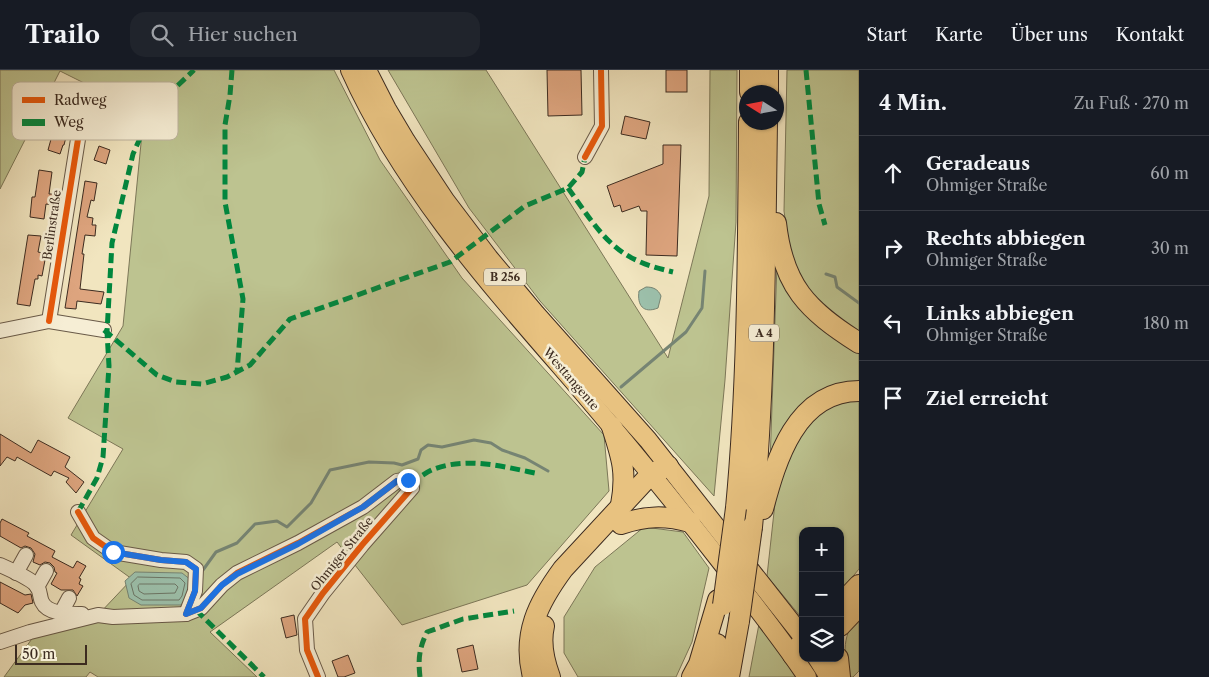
<!DOCTYPE html>
<html lang="de">
<head>
<meta charset="utf-8">
<style>
	:root { --surface:#171b24; --page:#20242c; --text:#f1f3f6; --muted:#9ea1a6; --line:#363941 }
	body { margin:0; font-family:"Libre Caslon Text",serif; background:var(--page); color:var(--text) }
	.controls { position:absolute; right:15px; bottom:15px; display:grid; overflow:hidden; border-radius:10px; box-shadow:0 1px 4px #0004 }
	.controls button { width:45px; height:45px; display:grid; place-items:center; padding:0; border:0; border-bottom:1px solid var(--line); background:var(--surface); color:var(--text); font:25px sans-serif }
	.compass { position:absolute; left:739px; top:15px; width:45px; height:45px; border-radius:50%; background:var(--surface); box-shadow:0 1px 4px #0004; rotate:281deg }
	.scale { position:absolute; left:15px; bottom:12px; width:72px; box-sizing:border-box; padding-left:5px; border:2px solid #3c2b20; border-top:0; font-size:14px; line-height:18px; white-space:nowrap; color:#3c2b20; -webkit-text-stroke:4px #f6eed5; paint-order:stroke }
	.stop { position:absolute; width:15px; height:15px; margin:-11px; border:4px solid #1a73e8; border-radius:50%; background:#fff }
	.stop.end { background:#1a73e8; border-color:#fff; box-shadow:0 1px 5px #0008 }
	.list { margin:0; padding:0; list-style:none }
	h2 { display:flex; justify-content:space-between; align-items:center; height:65px; margin:0; padding:0 20px; font-size:21px }
	h2 small { font-size:16px; font-weight:400; color:var(--muted) }
	.list li { display:grid; grid-template-columns:32px 1fr auto; gap:15px; align-items:center; box-sizing:border-box; height:75px; padding:0 20px; border-top:1px solid var(--line) }
	.list b { display:block; font-size:19px; white-space:nowrap }
	.list p { margin:0; font-size:16px; white-space:nowrap; color:var(--muted) }
	.list em { font-size:16px; font-style:normal; color:var(--muted) }
	.icon { flex:none; width:28px; height:28px; fill:none; stroke:currentColor; stroke-width:2; stroke-linecap:round; stroke-linejoin:round }
	.map { position:relative; flex:none; width:859px; height:607px; overflow:hidden }
	header { display:flex; align-items:center; gap:30px; box-sizing:border-box; height:70px; padding:0 25px; background:var(--surface); border-bottom:1px solid var(--line) }
	header strong { font-size:24px }
	nav { display:flex; gap:28px; margin-inline-start:auto; font-size:18px }
	.search { width:350px; height:45px; background:var(--page); display:flex; align-items:center; gap:12px; box-sizing:border-box; padding:0 18px; border-radius:15px; color:var(--muted); font-size:19px }
	main { display:flex }
	aside { flex:1; background:var(--surface) }
	.map>svg:first-child { display:block }
	.green { fill:#bdc390; stroke:#7c7758 }
	.water { fill:#9cc0ab; stroke:#768473 }
	.lines { fill:none; stroke-linecap:round; stroke-linejoin:round }
	.shore { stroke:#6c7666; stroke-width:1 }
	.stream { stroke:#768473; stroke-width:3 }
	.building { fill:#dea57f; stroke:#3c2b20 }
	.minor-casing { stroke:#695a48; stroke-width:16 }
	.major-casing { stroke:#3c2b20; stroke-width:20 }
	.highway-casing { stroke:#3c2b20; stroke-width:22 }
	.minor { stroke:#f6eed5; stroke-width:14 }
	.major { stroke:#e8c280; stroke-width:18 }
	.highway { stroke:#e8c280; stroke-width:20 }
	.highway-bridge-casing { stroke:#3c2b20; stroke-width:22; stroke-linecap:butt }
	.highway-bridge { stroke:#e8c280; stroke-width:20 }
	.quiet { stroke:#00873e; stroke-width:5; stroke-dasharray:10 5; stroke-linecap:butt }
	.cycleway-casing { stroke:#f6eed5; stroke-width:9 }
	.cycleway { stroke:#e8590c; stroke-width:6 }
	.route { stroke:#1a73e8; stroke-width:6 }
	.labels { text-anchor:middle; stroke-width:5; stroke-linejoin:round; paint-order:stroke }
	.shield { fill:#f6eed5; stroke:#746656; stroke-width:1 }
	.shield-label { font-size:11px; font-weight:bold; fill:#3c2b20 }
	.street-label { font-size:12px; fill:#3c2b20; stroke:#f6eed5 }
	.key { fill:#f6eed5; stroke:#beb49f; stroke-width:1 }
	.key-label { font-size:14px; fill:#3c2b20 }
</style>
</head>
<body>
<header>
<strong>Trailo</strong>
<div class="search"><svg class="icon" aria-label="search" viewBox="0 0 24 24"><circle cx="10" cy="10" r="6"/><path d="M15 15l6 6"/></svg>Hier suchen</div>
<nav><a>Start</a><a>Karte</a><a>Über uns</a><a>Kontakt</a></nav>
</header>
<main>
<div class="map">
<svg width="859" height="607" viewBox="0 0 859 607">
	<rect width="100%" height="100%" fill="#f1e5bf"/>
	<filter id="stains"><feTurbulence type="fractalNoise" baseFrequency=".004" numOctaves="4"/><feColorMatrix values="0 0 0 0 .2 0 0 0 0 .09 0 0 0 0 .02 0 0 0 .5 -.17"/></filter>
	<radialGradient id="worn" r=".72"><stop offset=".6" stop-color="#630" stop-opacity="0"/><stop offset="1" stop-color="#630" stop-opacity=".3"/></radialGradient>
	<g class="green">
		<path d="M0,0H334L380,90L462,208L604,365L609,421L527,515L402,555L337,472L210,562L257,607H98L90,602L86,607H4L34,566L98,545L132,509L71,465L123,379L68,348L123,256L144,43L60,1L0,119Z"/>
		<path d="M388,0H486L668,288L709,126L710,0H737L736,152L725,310L714,426L540,231L469,138Z"/>
		<path d="M787,0H859V261L828,242L808,220L791,189L784,141Z"/>
		<path d="M777,194L859,277V316L832,320L770,393Z"/>
		<path d="M859,328V499L840,522V461H803V547L800,546L767,506L776,424L786,387L803,357L826,337Z"/>
		<path d="M644,457L683,462L709,498L692,572L676,607H578L564,583V547L595,497Z"/>
		<path d="M859,545V601L853,607H849C843,584 842,564 859,545Z"/>
		<path d="M759,554L798,607H749Z"/>
	</g>
	<g class="water">
		<path d="M646,217C653,217 658,219 661,226L658,238C643,244 637,235 639,221Z"/>
		<path d="M135,502L182,503L191,510L186,529L181,535H141L129,528L125,511Z"/>
	</g>
	<g class="lines">
		<g class="shore">
			<path d="M138,507L180,508L185,513L182,526L179,530H142L134,525L131,514Z"/>
			<path d="M140,514H175L178,517L175,523L144,524L139,521L138,516Z"/>
		</g>
		<g class="stream">
			<path d="M826,204L835,207L837,217L859,233"/>
			<path d="M621,317L686,262L702,238L705,201"/>
			<path d="M203,500L216,482L237,473L255,454L277,451L287,457L311,433L330,400L369,392L394,393L402,395L418,389L421,380L428,375L442,377L474,370L491,373L502,380L525,388L548,401"/>
		</g>
	</g>
	<g class="building">
		<path d="M547,0H581L582,45L548,46Z"/>
		<rect x="666" y="0" width="21" height="22"/>
		<path d="M625,46L650,52L646,69L621,64Z"/>
		<path d="M60,56L68,59L64,75H63L60,84L48,80L53,62L58,63Z"/>
		<path d="M663,75H681L677,186L646,185L647,141H641L639,136L622,142L620,135L614,137L607,116L663,94Z"/>
		<path d="M99,76L110,80L106,94L94,90Z"/>
		<path d="M39,100L52,102L49,124H55L53,135L46,134L44,149L30,147L32,127H35Z"/>
		<path d="M85,111L97,113L94,131L91,130L87,147L93,148L92,155H96L95,166L85,165L82,184H84L80,219L104,222L101,234L77,231L76,239L65,238Z"/>
		<path d="M28,165L41,166L38,182L43,183L41,190H45L42,206L38,205V209H35L30,236L17,234Z"/>
		<path d="M0,364L31,383L38,370L70,387L65,397L84,412L76,423L66,412L69,408L54,401L51,406L17,387L15,391L7,387L0,396Z"/>
		<path d="M2,449L29,463L27,466L55,481L52,487L73,498L77,491L86,496L79,508L81,509L79,514L83,516L77,526L73,520H61L51,514L57,503L55,502L54,497L50,493L45,492L40,495L33,492L35,484L31,478L25,476L21,478L0,466V453Z"/>
		<path d="M0,512L25,525L31,524L33,533L25,535L18,543L0,533Z"/>
		<path d="M294,545L297,565L286,568L281,548Z"/>
		<path d="M473,575L478,599L462,602L457,579Z"/>
		<path d="M348,585L355,603L344,607H338L332,591Z"/>
	</g>
	<g class="lines">
		<g class="minor-casing">
			<g id="minor">
				<path d="M585,87L602,56L601,0"/>
				<path d="M49,251L79,63"/>
				<path d="M0,261L49,251L104,260"/>
				<path d="M78,442L93,468L113,482L161,490L186,492L196,499L195,521L186,544L201,538L222,515L237,503L298,473L363,437L397,411L408,409L412,418L362,475L323,523L305,549L307,580L318,607"/>
				<path d="M0,495C9,499 29,508 35,514C41,519 39,526 42,532C48,545 71,544 82,544"/>
				<path d="M16,503L26,485"/>
				<path d="M37,517L46,501"/>
				<path d="M61,543L69,528"/>
				<path d="M0,572L30,562L98,545L113,547L186,544"/>
			</g>
		</g>
		<g class="major-casing">
			<g id="major">
				<path d="M350,0C403,118 491,216 575,313C626,373 676,434 725,497C753,533 782,569 807,607"/>
				<path d="M367,0L387,39L406,71L445,130L489,188L536,244L648,370L803,567"/>
				<path d="M817,588L829,607"/>
			</g>
		</g>
		<g class="highway-casing">
			<g id="highway">
				<path d="M750,22V0"/>
				<path d="M768,22V0"/>
				<path d="M776,153C783,216 807,240 859,273"/>
				<path d="M612,357C622,388 627,403 621,435"/>
				<path d="M736,438C748,310 748,181 749,52"/>
				<path d="M763,439C776,390 796,321 859,321"/>
				<path d="M621,454C646,446 665,445 690,452"/>
				<path d="M752,457C765,322 765,188 767,52"/>
				<path d="M840,535L859,515"/>
				<path d="M544,556C540,573 544,591 550,607"/>
				<path d="M840,556L859,536"/>
				<path d="M793,585L803,571"/>
				<path d="M838,588L840,607"/>
				<path d="M533,607C522,564 538,533 563,499L651,404L668,396"/>
				<path d="M692,607L699,594L718,530"/>
				<path d="M710,607L717,574"/>
				<path d="M729,607L739,551"/>
			</g>
		</g>
		<use href="#minor" class="minor"/>
		<use href="#major" class="major"/>
		<use href="#highway" class="highway"/>
		<g class="highway-bridge-casing">
			<g id="highway-bridge">
				<path d="M723,535L736,438"/>
				<path d="M739,551L752,457"/>
			</g>
		</g>
		<use href="#highway-bridge" class="highway-bridge"/>
		<g class="quiet">
			<path d="M232,0L230,25L225,55V132L243,229L237,302"/>
			<path d="M806,0L819,134L825,155"/>
			<path d="M568,118C587,144 605,176 636,190C648,196 661,199 673,202"/>
			<path d="M104,260L157,305L176,312L202,314L227,307L250,295L290,249L450,192L525,136L568,118L582,102L585,87"/>
			<path d="M410,413C418,409 426,402 434,399C467,387 501,396 535,403"/>
			<path d="M78,442L97,408L103,387L109,296L107,262L112,173L133,84L153,39L194,0"/>
			<path d="M196,540L264,607"/>
			<path d="M420,607C418,589 419,579 427,562L463,549L514,541"/>
		</g>
		<g class="cycleway-casing">
			<g id="cycleway">
				<path d="M585,87L602,56L601,0"/>
				<path d="M49,251L79,63"/>
				<path d="M78,442L93,468L113,482L161,490L186,492L196,499L195,521L186,544L201,538L222,515L237,503L298,473L363,437L397,411L408,409L412,418L362,475L323,523L305,549L307,580L318,607"/>
			</g>
		</g>
		<use href="#cycleway" class="cycleway"/>
	</g>
	<g class="lines">
		<path class="route" d="M113,482L161,490L186,492L196,499L195,521L186,544L201,538L222,515L237,504L298,474L363,437L397,411L408,410"/>
	</g>
	<g class="labels">
		<g class="shield">
			<rect x="484" y="198.5" width="42" height="17" rx="4"/>
			<rect x="749" y="254.5" width="30" height="17" rx="4"/>
		</g>
		<g class="shield-label">
			<text x="505" y="211">B 256</text>
			<text x="764" y="267">A 4</text>
		</g>
		<g class="street-label">
			<text transform="translate(52 155) rotate(-82)" y="4">Berlinstraße</text>
			<text transform="translate(571 309) rotate(49)" y="4">Westtangente</text>
			<text transform="translate(342 484) rotate(-51)" y="4">Ohmiger Straße</text>
		</g>
	</g>
	<rect x="12" y="12" width="166" height="58" rx="8" class="key"/>
	<rect x="22" y="27" width="23" height="6" fill="#e8590c"/>
	<rect x="22" y="49" width="23" height="7" fill="#00873e"/>
	<g class="key-label">
		<text x="54" y="35">Radweg</text>
		<text x="54" y="57">Weg</text>
	</g>
	<rect width="100%" height="100%" filter="url(#stains)"/>
	<rect width="100%" height="100%" fill="url(#worn)"/>
</svg>
<div class="controls">
<button>+</button>
<button>−</button>
<button><svg class="icon" aria-label="layers" viewBox="0 0 24 24"><path d="M12 4l9 5-9 5-9-5zM3 14l9 5 9-5"/></svg></button>
</div>
<svg class="compass" viewBox="-18 -18 36 36"><path d="M0-13l5 13h-10z" fill="#e53935"/><path d="M0 13l5-13h-10z" fill="#9ea1a6"/></svg>
<div class="scale">50 m</div>
<div class="stop" style="left:113px;top:482px"></div>
<div class="stop end" style="left:408px;top:410px"></div>
</div>
<aside>
<h2>4 Min.<small>Zu Fuß · 270 m</small></h2>
<ul class="list">
<li><svg class="icon" aria-label="ahead" viewBox="0 0 24 24"><path d="M12 20V5M6 11l6-6 6 6"/></svg><div><b>Geradeaus</b><p>Ohmiger Straße</p></div><em>60 m</em></li>
<li><svg class="icon" aria-label="right" viewBox="0 0 24 24"><path d="M7 20v-9h11M14 6l5 5-5 5"/></svg><div><b>Rechts abbiegen</b><p>Ohmiger Straße</p></div><em>30 m</em></li>
<li><svg class="icon" aria-label="left" viewBox="0 0 24 24"><path d="M17 20v-9H6M10 6l-5 5 5 5"/></svg><div><b>Links abbiegen</b><p>Ohmiger Straße</p></div><em>180 m</em></li>
<li><svg class="icon" aria-label="arrive" viewBox="0 0 24 24"><path d="M6 21V4h12l-3 4 3 4H6"/></svg><div><b>Ziel erreicht</b></div></li>
</ul>
</aside>
</main>
</body>
</html>
